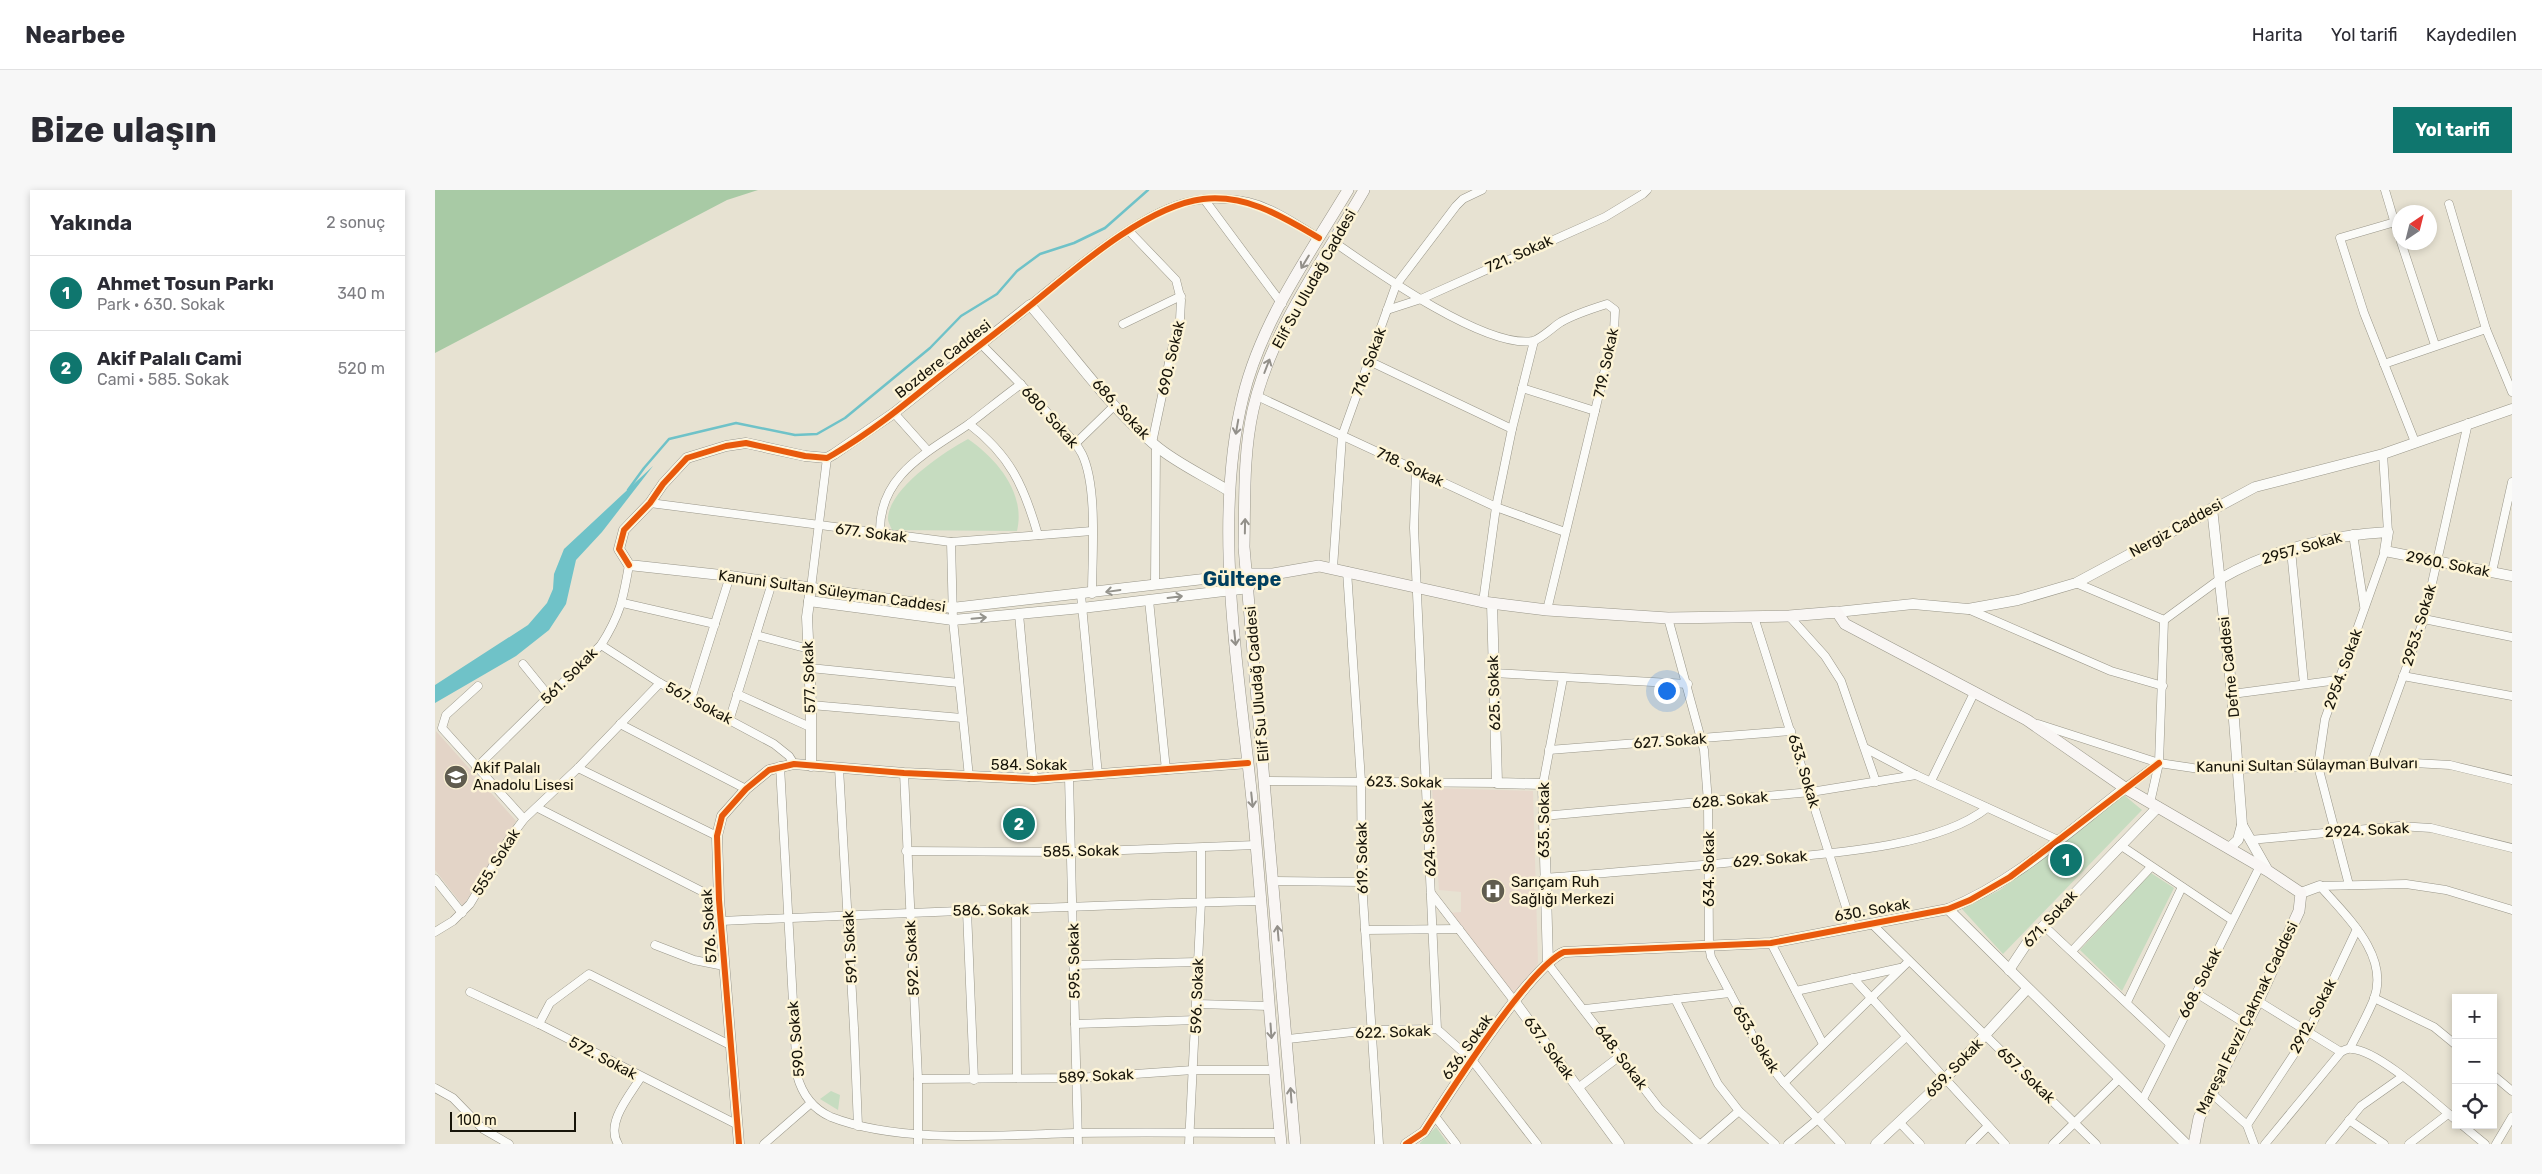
<!DOCTYPE html>
<html lang="tr">
<head>
<meta charset="utf-8">
<style>
	:root { --surface:#fff; --page:#f7f7f7; --text:#2b2b33; --muted:#7c7c81; --line:#e1e1e2; --accent:#0f766e }
	body { margin:0; font-family:Rubik,sans-serif; background:var(--page); color:var(--text) }
	.controls { position:absolute; right:15px; bottom:15px; display:grid; overflow:hidden; border-radius:0px; box-shadow:0 2px 8px #0003 }
	.controls button { width:45px; height:45px; display:grid; place-items:center; padding:0; border:0; border-bottom:1px solid var(--line); background:var(--surface); color:var(--text); font:25px sans-serif }
	.compass { position:absolute; left:1957px; top:15px; width:45px; height:45px; border-radius:50%; background:var(--surface); box-shadow:0 2px 8px #0003; rotate:35deg }
	.scale { position:absolute; left:15px; bottom:12px; width:126px; box-sizing:border-box; padding-left:5px; border:2px solid #171409; border-top:0; font-size:14px; line-height:18px; white-space:nowrap; color:#171409; -webkit-text-stroke:4px #fdf4d6; paint-order:stroke }
	.you { position:absolute; left:1231px; top:500px; width:18px; height:18px; margin:-12px; border:4px solid #fff; border-radius:50%; background:#1a73e8; box-shadow:0 0 0 8px #1a73e833 }
	.badge { display:grid; place-items:center; width:32px; height:32px; border-radius:50%; background:var(--accent); color:#fff; font-size:16px; font-weight:700 }
	.pin { position:absolute; translate:-50% -50%; border:2px solid #fff; box-shadow:0 1px 5px #0006 }
	.list { margin:0; padding:0; list-style:none }
	h2 { display:flex; justify-content:space-between; align-items:center; height:65px; margin:0; padding:0 20px; font-size:21px }
	h2 small { font-size:16px; font-weight:400; color:var(--muted) }
	.list li { display:grid; grid-template-columns:32px 1fr auto; gap:15px; align-items:center; box-sizing:border-box; height:75px; padding:0 20px; border-top:1px solid var(--line) }
	.list b { display:block; font-size:19px; white-space:nowrap }
	.list p { margin:0; font-size:16px; white-space:nowrap; color:var(--muted) }
	.list em { font-size:16px; font-style:normal; color:var(--muted) }
	.icon { flex:none; width:28px; height:28px; fill:none; stroke:currentColor; stroke-width:2; stroke-linecap:round; stroke-linejoin:round }
	.map { position:relative; flex:none; width:2077px; height:954px; overflow:hidden; border-radius:0px }
	header { display:flex; align-items:center; gap:30px; box-sizing:border-box; height:70px; padding:0 25px; background:var(--surface); border-bottom:1px solid var(--line) }
	header strong { font-size:24px }
	nav { display:flex; gap:28px; margin-inline-start:auto; font-size:18px }
	.intro { display:flex; align-items:center; justify-content:space-between; box-sizing:border-box; height:120px; padding:0 30px }
	h1 { margin:0; font-size:35px }
	.button { padding:12px 22px; border-radius:0px; background:var(--accent); color:#fff; font-size:18px; font-weight:700 }
	main { display:flex; gap:30px; padding:0 30px }
	aside { flex:1; background:var(--surface); border-radius:0px; box-shadow:0 2px 8px #0003 }
	.map>svg:first-child { display:block }
	.education { fill:#e3d4c7 }
	.medical { fill:#e8d8cc }
	.green { fill:#c6dcc0 }
	.forest { fill:#a8caa5 }
	.water { fill:#6fc2c8 }
	.lines { fill:none; stroke-linecap:round; stroke-linejoin:round }
	.stream { stroke:#6fc2c8; stroke-width:2.5 }
	.minor-casing { stroke:#999689; stroke-width:9 }
	.tertiary-casing { stroke:#999689; stroke-width:11 }
	.secondary-casing { stroke:#999689; stroke-width:12 }
	.minor { stroke:#fbfbf8; stroke-width:8 }
	.tertiary { stroke:#fbfbf8; stroke-width:10 }
	.secondary { stroke:#f9f6f4; stroke-width:11 }
	.cycleway-casing { stroke:#fdf4d6; stroke-width:9 }
	.cycleway { stroke:#e8590c; stroke-width:6 }
	.oneway { stroke:#93908a }
	.oneway2 { stroke:#94938c }
	.labels { text-anchor:middle; stroke-width:5; stroke-linejoin:round; paint-order:stroke }
	.street-label { font-size:15px; fill:#171409; stroke:#fdf4d6 }
	.poi-label { font-size:15px; fill:#171409; stroke:#fdf4d6; text-anchor:start }
	.district-label { font-size:20px; font-weight:bold; fill:#003f5f; stroke:#fdf4d6 }
</style>
</head>
<body>
<header>
<strong>Nearbee</strong>
<nav><a>Harita</a><a>Yol tarifi</a><a>Kaydedilen</a></nav>
</header>
<div class="intro"><h1>Bize ulaşın</h1><a class="button">Yol tarifi</a></div>
<main>
<aside>
<h2>Yakında<small>2 sonuç</small></h2>
<ul class="list">
<li><span class="badge">1</span><div><b>Ahmet Tosun Parkı</b><p>Park · 630. Sokak</p></div><em>340 m</em></li>
<li><span class="badge">2</span><div><b>Akif Palalı Cami</b><p>Cami · 585. Sokak</p></div><em>520 m</em></li>
</ul>
</aside>
<div class="map">
<svg width="2077" height="954" viewBox="0 0 2077 954">
	<rect width="100%" height="100%" fill="#e7e2d2"/>
	<path class="education" d="M1,541L81,631L28,716L0,680Z"/>
	<path class="medical" d="M997,598L1098,601L1103,773L1096,785L1078,804L1014,723L1026,722V702L1004,700Z"/>
	<g class="green">
		<path d="M533,249C562,269 591,303 582,341L457,340C456,337 453,332 453,329C453,299 509,262 533,249Z"/>
		<path d="M1689,605L1707,620L1568,764L1527,719L1565,700Z"/>
		<path d="M1716,683L1739,698L1687,801L1645,760Z"/>
		<path d="M396,901L405,905L403,920L385,909Z"/>
		<path d="M1001,937L1013,954H985V953Z"/>
	</g>
	<path class="forest" d="M0,0H323L292,10L0,163Z"/>
	<path class="water" d="M218,276L167,342L141,370L131,414L114,440L81,466L0,513V495L93,435L112,413L118,399L119,384L129,359Z"/>
	<g class="lines">
		<path class="stream" d="M193,300L209,278L234,249L301,233L360,245L382,244L410,228L495,158L526,126L562,104L582,81L605,64L639,53L670,38L713,0"/>
		<g class="minor-casing">
			<g id="minor">
				<path d="M1950,0L1964,47"/>
				<path d="M769,9L847,114"/>
				<path d="M2014,14L2051,139"/>
				<path d="M1960,32L1905,48L1929,123L1980,252"/>
				<path d="M694,41L741,90L746,110L745,130L736,163L717,253"/>
				<path d="M899,52C939,80 1050,159 1098,151C1106,149 1118,137 1126,132C1140,124 1156,119 1172,114L1180,120L1179,142L1112,420"/>
				<path d="M1966,52L2000,155"/>
				<path d="M595,115C633,84 703,25 749,13C771,7 792,8 813,12C839,18 862,35 884,48"/>
				<path d="M952,120L986,109L1170,27L1208,4L1212,0"/>
				<path d="M688,134L746,106"/>
				<path d="M547,155C571,179 595,203 618,229C628,240 640,250 647,264C663,297 657,366 657,404"/>
				<path d="M934,171L1077,239"/>
				<path d="M1949,174L2051,139L2077,202"/>
				<path d="M1087,198L1160,221"/>
				<path d="M822,206L1061,317L1130,342"/>
				<path d="M459,223L493,261"/>
				<path d="M534,234C575,265 589,296 603,345"/>
				<path d="M641,253L679,216"/>
				<path d="M1948,264L1953,342"/>
				<path d="M981,280L979,338L1002,839"/>
				<path d="M215,313L516,352L657,341"/>
				<path d="M445,344C443,285 492,263 534,234C551,221 568,207 586,194"/>
				<path d="M1918,344L1929,416"/>
				<path d="M516,352L518,430L534,587"/>
				<path d="M1856,360L1869,494"/>
				<path d="M898,378L907,246L961,95L1021,16L1028,9L1047,0"/>
				<path d="M912,381L926,591L927,692L944,954"/>
				<path d="M2057,382L2077,292"/>
				<path d="M1641,393L1729,430L1785,389"/>
				<path d="M720,394L721,256"/>
				<path d="M376,398L392,268"/>
				<path d="M646,405L663,585"/>
				<path d="M714,410L731,580"/>
				<path d="M1048,412L1061,317L1077,239L1099,151"/>
				<path d="M188,413L280,434"/>
				<path d="M1533,419L1676,481L1728,496"/>
				<path d="M584,424L599,589"/>
				<path d="M1354,426L1390,466L1406,491L1441,592"/>
				<path d="M1319,427L1417,736"/>
				<path d="M1233,428L1269,560L1273,612L1274,756L1276,767L1330,869L1349,893L1406,954"/>
				<path d="M1989,429L2077,447"/>
				<path d="M321,445L374,459"/>
				<path d="M166,455L225,493L339,554L354,566L359,574"/>
				<path d="M88,474L114,506"/>
				<path d="M375,478L524,493"/>
				<path d="M1058,483L1253,494"/>
				<path d="M1968,486L2077,506"/>
				<path d="M43,496L11,525L7,538L89,629"/>
				<path d="M302,504L375,537"/>
				<path d="M1797,504L1903,490"/>
				<path d="M256,509L295,386"/>
				<path d="M376,515L527,528"/>
				<path d="M295,528L337,393"/>
				<path d="M185,534L311,599"/>
				<path d="M1603,534L1724,573L1758,578L1802,579L1979,573L2015,575L2077,590"/>
				<path d="M1430,558L1481,585L1623,650"/>
				<path d="M1114,560L1356,541"/>
				<path d="M1936,575L1989,429L2033,233"/>
				<path d="M345,576L362,885C367,904 378,919 396,927C465,954 566,945 640,943C709,942 777,943 845,943"/>
				<path d="M41,578L166,455C185,425 188,410 194,375"/>
				<path d="M143,578L282,646"/>
				<path d="M404,578L419,838L423,936"/>
				<path d="M469,583L483,889V954"/>
				<path d="M634,587L643,954"/>
				<path d="M830,591L1062,593"/>
				<path d="M1496,591L1539,503"/>
				<path d="M1108,594L1128,488"/>
				<path d="M1690,598L1724,573"/>
				<path d="M1715,613L1724,573L1729,430"/>
				<path d="M103,618L284,710"/>
				<path d="M1108,626L1376,602L1481,585"/>
				<path d="M1815,650L1964,636L1996,638L2077,658"/>
				<path d="M1685,655L1797,730"/>
				<path d="M471,661L636,662L821,655"/>
				<path d="M1109,688C1180,682 1251,677 1321,670C1387,664 1500,659 1552,618"/>
				<path d="M0,689L27,723"/>
				<path d="M840,691L927,692"/>
				<path d="M1914,695L1883,576L1890,529L1950,361"/>
				<path d="M1885,696L1971,694L2011,700L2077,720"/>
				<path d="M1885,696C1911,726 1955,765 1939,809C1932,826 1923,842 1915,858"/>
				<path d="M996,703L1080,812"/>
				<path d="M581,720L582,888"/>
				<path d="M532,721L539,890"/>
				<path d="M286,731C466,723 646,715 827,711"/>
				<path d="M1436,733L1661,954"/>
				<path d="M1608,735L1734,853"/>
				<path d="M930,740L1024,739"/>
				<path d="M0,742L18,731L35,714L74,649L89,629L143,578L225,493"/>
				<path d="M1336,753L1388,854"/>
				<path d="M220,755L259,770L289,776"/>
				<path d="M1637,761L1716,677"/>
				<path d="M1113,774L1224,918L1264,954"/>
				<path d="M638,775L763,772"/>
				<path d="M1418,788L1570,954"/>
				<path d="M1361,801L1465,778"/>
				<path d="M35,802L104,834L301,934"/>
				<path d="M1761,803L1811,834"/>
				<path d="M1939,808L1999,837L2021,855"/>
				<path d="M1240,809L1283,894L1304,921L1340,954"/>
				<path d="M1823,811L1901,859L1906,862C1909,860 1913,858 1917,859C1943,860 1999,912 2021,930"/>
				<path d="M1692,812L1747,697"/>
				<path d="M762,814L834,816"/>
				<path d="M1150,819L1295,803"/>
				<path d="M104,834L115,813L154,784L295,855"/>
				<path d="M640,834L762,830"/>
				<path d="M853,849L936,840L1002,839L1037,870L1102,954"/>
				<path d="M2058,885L2077,901"/>
				<path d="M483,889L642,888L758,880H839"/>
				<path d="M1349,893L1474,771"/>
				<path d="M0,898L18,908L48,939L74,954"/>
				<path d="M1143,898L1185,866"/>
				<path d="M1776,903L1812,935L1819,954"/>
				<path d="M1707,911L1825,676"/>
				<path d="M999,925L1021,954"/>
				<path d="M1914,930L1949,954"/>
				<path d="M1465,933L1485,954"/>
				<path d="M1812,935L1873,843L1922,739"/>
				<path d="M2027,935L2050,954"/>
				<path d="M183,954C170,933 195,905 206,887"/>
				<path d="M329,954L376,913"/>
				<path d="M754,954L766,712V658"/>
				<path d="M1266,954L1304,921"/>
				<path d="M1353,954L1383,929L1470,848"/>
				<path d="M1535,954L1552,937"/>
				<path d="M1618,954L1684,889"/>
				<path d="M1830,954L1906,862"/>
				<path d="M1895,954L1926,916L1967,887"/>
				<path d="M1974,954L2013,924"/>
				<path d="M2061,954L2077,927"/>
			</g>
		</g>
		<g class="tertiary-casing">
			<g id="tertiary">
				<path d="M794,301C770,286 741,273 720,255C672,215 636,162 595,115L459,223L399,264L392,268L370,266L311,253L291,256L252,268L228,294L215,313L189,340L184,359L194,375L295,386L517,418L812,384"/>
				<path d="M1777,318L1797,504L1807,635"/>
				<path d="M1785,389C1835,360 1895,345 1953,342L1950,361L2077,386"/>
				<path d="M375,405L372,427L376,515V576"/>
				<path d="M374,411L518,430L647,418L814,398"/>
				<path d="M1057,413L1062,593L1108,594L1113,774"/>
				<path d="M1402,422L1478,414L1533,419L1583,410L1641,393L1820,297L1948,264L2077,219"/>
				<path d="M1794,658L1803,650L1807,635L1833,681"/>
				<path d="M1866,703L1885,696"/>
				<path d="M1513,719L1751,954"/>
				<path d="M1574,780L1592,753L1723,617"/>
				<path d="M1080,812L1184,954"/>
				<path d="M304,954L284,710L282,646L287,626L311,599L334,580L359,574L469,583L599,589L813,573"/>
				<path d="M971,954L989,942C1013,905 1094,777 1129,762L1336,753L1513,719C1580,692 1634,641 1690,598"/>
				<path d="M1441,954L1509,890L1592,799"/>
			</g>
		</g>
		<g class="secondary-casing">
			<g id="secondary">
				<path d="M812,384H838L884,376L1048,412L1112,420L1233,428L1354,426L1402,422L1410,434L1592,530L1690,598L1833,681L1866,703L1864,721L1823,811L1764,928L1759,954"/>
				<path d="M846,954C835,839 828,724 817,610C804,481 777,333 808,207C826,132 874,65 913,0"/>
				<path d="M860,954L809,357C810,312 808,265 818,220C836,140 889,70 929,0"/>
			</g>
		</g>
		<use href="#minor" class="minor"/>
		<use href="#tertiary" class="tertiary"/>
		<use href="#secondary" class="secondary"/>
		<g class="cycleway-casing">
			<g id="cycleway">
				<path d="M194,375L184,359L189,340L215,313L228,294L252,268L291,256L311,253L370,266L392,268L399,264C435,243 468,216 500,190C532,165 564,141 596,115C640,79 711,16 768,9C812,4 848,27 884,48"/>
				<path d="M304,954L284,710L282,646L287,626L311,599L334,580L359,574L469,583L599,589L813,573"/>
				<path d="M971,954L989,942C1013,905 1094,777 1129,762L1336,753L1513,719L1535,710L1575,687L1724,573"/>
			</g>
		</g>
		<use href="#cycleway" class="cycleway"/>
	</g>
	<defs><path id="oneway-shaft" d="M-6 0H5M1.5-3L5.5 0L1.5 3" fill="none" stroke-width="1.6" stroke-linecap="round" stroke-linejoin="round" transform="scale(1.25)"/></defs>
	<g class="oneway">
		<use href="#oneway-shaft" transform="translate(870 72) rotate(121)"/>
		<use href="#oneway-shaft" transform="translate(832 176) rotate(-69)"/>
		<use href="#oneway-shaft" transform="translate(802 237) rotate(100)"/>
		<use href="#oneway-shaft" transform="translate(810 336) rotate(-89)"/>
		<use href="#oneway-shaft" transform="translate(800 448) rotate(84)"/>
		<use href="#oneway-shaft" transform="translate(817 610) rotate(84)"/>
		<use href="#oneway-shaft" transform="translate(843 743) rotate(-95)"/>
		<use href="#oneway-shaft" transform="translate(836 841) rotate(86)"/>
		<use href="#oneway-shaft" transform="translate(856 905) rotate(-94)"/>
	</g>
	<g class="oneway2">
		<use href="#oneway-shaft" transform="translate(678 401) rotate(172)"/>
		<use href="#oneway-shaft" transform="translate(740 407) rotate(-7)"/>
		<use href="#oneway-shaft" transform="translate(544 428) rotate(-5)"/>
	</g>
	<defs>
		<g id="school-disc" transform="scale(1.25)"><circle r="9.5" fill="#605c4f" stroke="#fdf4d6"/><path d="M0-5L7-2L0 1L-7-2ZM-4 1L0 2.5L4 1V4Q0 6-4 4Z" fill="#fff"/></g>
		<g id="hospital-disc" transform="scale(1.25)"><circle r="9.5" fill="#605c4f" stroke="#fdf4d6"/><path d="M-5-5h3v3.5h4V-5h3V5h-3V1.5h-4V5h-3Z" fill="#fff"/></g>
	</defs>
	<g fill-rule="evenodd">
		<use href="#school-disc" x="21" y="587"/>
		<use href="#hospital-disc" x="1058" y="701"/>
	</g>
	<g class="labels">
		<g class="street-label">
			<text transform="translate(1084 64) rotate(-24)" y="5">721. Sokak</text>
			<text transform="translate(879 89) rotate(-61)" y="5">Elif Su Uludağ Caddesi</text>
			<text transform="translate(736 168) rotate(-77)" y="5">690. Sokak</text>
			<text transform="translate(508 169) rotate(-38)" y="5">Bozdere Caddesi</text>
			<text transform="translate(934 172) rotate(-70)" y="5">716. Sokak</text>
			<text transform="translate(1171 173) rotate(-78)" y="5">719. Sokak</text>
			<text transform="translate(686 219) rotate(47)" y="5">686. Sokak</text>
			<text transform="translate(615 227) rotate(48)" y="5">680. Sokak</text>
			<text transform="translate(975 277) rotate(25)" y="5">718. Sokak</text>
			<text transform="translate(1741 338) rotate(-29)" y="5">Nergiz Caddesi</text>
			<text transform="translate(436 343) rotate(7)" y="5">677. Sokak</text>
			<text transform="translate(1867 358) rotate(-16)" y="5">2957. Sokak</text>
			<text transform="translate(2013 374) rotate(11)" y="5">2960. Sokak</text>
			<text transform="translate(397 401) rotate(8)" y="5">Kanuni Sultan Süleyman Caddesi</text>
			<text transform="translate(1984 435) rotate(-73)" y="5">2953. Sokak</text>
			<text transform="translate(1794 477) rotate(-96)" y="5">Defne Caddesi</text>
			<text transform="translate(1908 479) rotate(-70)" y="5">2954. Sokak</text>
			<text transform="translate(134 486) rotate(-45)" y="5">561. Sokak</text>
			<text transform="translate(374 487) rotate(-92)" y="5">577. Sokak</text>
			<text transform="translate(822 494) rotate(-95)" y="5">Elif Su Uludağ Caddesi</text>
			<text transform="translate(1059 503) rotate(-92)" y="5">625. Sokak</text>
			<text transform="translate(264 513) rotate(28)" y="5">567. Sokak</text>
			<text transform="translate(1235 551) rotate(-4)" y="5">627. Sokak</text>
			<text x="594" y="580">584. Sokak</text>
			<text transform="translate(1872 575) rotate(-1)" y="5">Kanuni Sultan Sülayman Bulvarı</text>
			<text transform="translate(1369 581) rotate(73)" y="5">633. Sokak</text>
			<text transform="translate(969 592) rotate(1)" y="5">623. Sokak</text>
			<text transform="translate(1295 610) rotate(-5)" y="5">628. Sokak</text>
			<text transform="translate(1109 630) rotate(-90)" y="5">635. Sokak</text>
			<text transform="translate(1932 640) rotate(-3)" y="5">2924. Sokak</text>
			<text transform="translate(994 649) rotate(-93)" y="5">624. Sokak</text>
			<text transform="translate(646 661) rotate(-1)" y="5">585. Sokak</text>
			<text transform="translate(927 668) rotate(-91)" y="5">619. Sokak</text>
			<text transform="translate(1335 669) rotate(-5)" y="5">629. Sokak</text>
			<text transform="translate(61 672) rotate(-58)" y="5">555. Sokak</text>
			<text transform="translate(1274 679) rotate(-90)" y="5">634. Sokak</text>
			<text transform="translate(556 720) rotate(-1)" y="5">586. Sokak</text>
			<text transform="translate(1437 720) rotate(-10)" y="5">630. Sokak</text>
			<text transform="translate(1615 729) rotate(-47)" y="5">671. Sokak</text>
			<text transform="translate(274 736) rotate(-94)" y="5">576. Sokak</text>
			<text transform="translate(415 757) rotate(-93)" y="5">591. Sokak</text>
			<text transform="translate(477 768) rotate(-93)" y="5">592. Sokak</text>
			<text transform="translate(639 771) rotate(-91)" y="5">595. Sokak</text>
			<text transform="translate(1765 793) rotate(-63)" y="5">668. Sokak</text>
			<text transform="translate(762 806) rotate(-88)" y="5">596. Sokak</text>
			<text transform="translate(1878 826) rotate(-62)" y="5">2912. Sokak</text>
			<text transform="translate(1812 828) rotate(-64)" y="5">Mareşal Fevzi Çakmak Caddesi</text>
			<text transform="translate(958 842) rotate(-2)" y="5">622. Sokak</text>
			<text transform="translate(361 849) rotate(-95)" y="5">590. Sokak</text>
			<text transform="translate(1321 849) rotate(59)" y="5">653. Sokak</text>
			<text transform="translate(1032 857) rotate(-55)" y="5">636. Sokak</text>
			<text transform="translate(1114 858) rotate(54)" y="5">637. Sokak</text>
			<text transform="translate(1186 867) rotate(53)" y="5">648. Sokak</text>
			<text transform="translate(168 868) rotate(28)" y="5">572. Sokak</text>
			<text transform="translate(1519 878) rotate(-46)" y="5">659. Sokak</text>
			<text transform="translate(1591 885) rotate(44)" y="5">657. Sokak</text>
			<text transform="translate(661 886) rotate(-3)" y="5">589. Sokak</text>
		</g>
		<g class="poi-label">
			<text x="38" y="583">Akif Palalı<tspan x="38" dy="17">Anadolu Lisesi</tspan></text>
			<text x="1076" y="697">Sarıçam Ruh<tspan x="1076" dy="17">Sağlığı Merkezi</tspan></text>
		</g>
		<g class="district-label">
			<text x="807" y="396">Gültepe</text>
		</g>
	</g>
</svg>
<div class="controls">
<button>+</button>
<button>−</button>
<button><svg class="icon" aria-label="locate" viewBox="0 0 24 24"><circle cx="12" cy="12" r="6"/><path d="M12 2v4M12 18v4M2 12h4M18 12h4"/></svg></button>
</div>
<svg class="compass" viewBox="-18 -18 36 36"><path d="M0-13l5 13h-10z" fill="#e53935"/><path d="M0 13l5-13h-10z" fill="#7c7c81"/></svg>
<div class="scale">100 m</div>
<div class="you"></div>
<div class="pin badge" style="left:1631px;top:670px">1</div>
<div class="pin badge" style="left:584px;top:634px">2</div>
</div>
</main>
</body>
</html>
